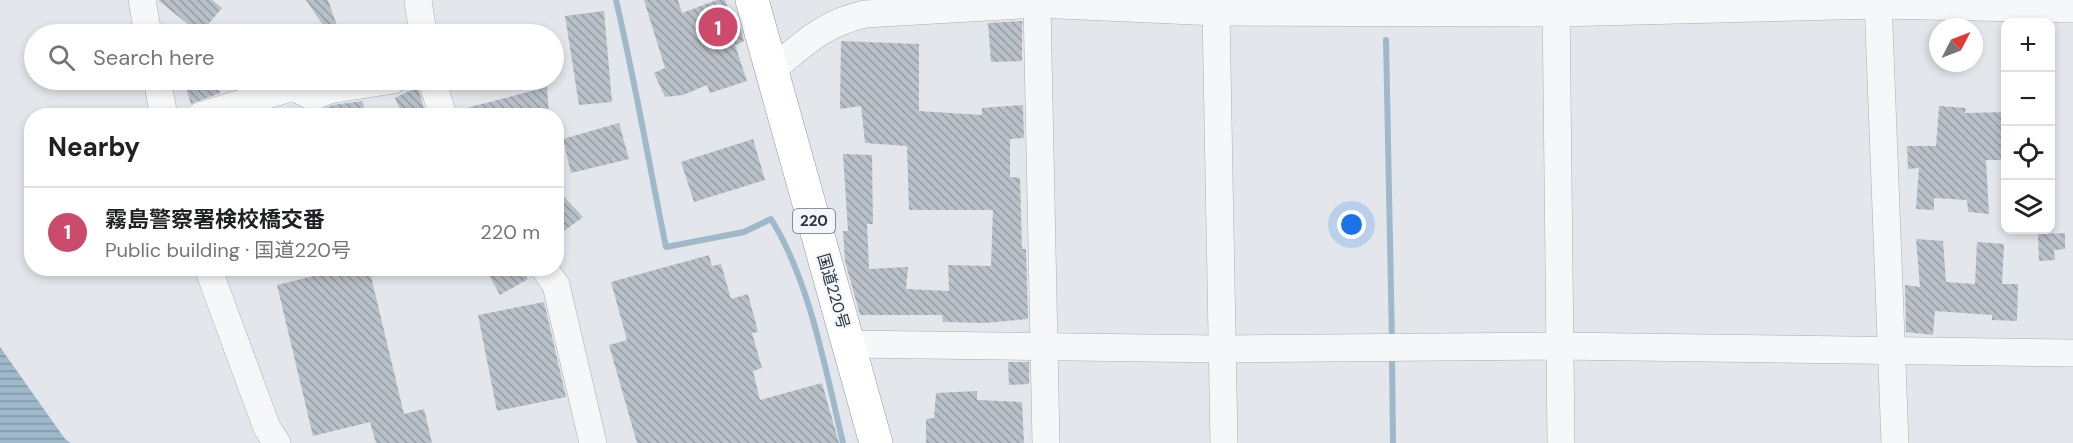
<!DOCTYPE html>
<html lang="en">
<head>
<meta charset="utf-8">
<style>
	:root { --surface:#fff; --page:#f2f2f2; --text:#202124; --muted:#757577; --line:#e0e0e0; --accent:#cc4b6c }
	body { margin:0; font-family:"DM Sans","Noto Sans JP",sans-serif; background:var(--page); color:var(--text) }
	.controls { position:absolute; right:18px; top:18px; display:grid; overflow:hidden; border-radius:12px; box-shadow:0 3px 9px #0003 }
	.controls button { width:54px; height:54px; display:grid; place-items:center; padding:0; border:0; border-bottom:2px solid var(--line); background:var(--surface); color:var(--text); font:30px sans-serif }
	.compass { position:absolute; left:1929px; top:18px; width:54px; height:54px; border-radius:50%; background:var(--surface); box-shadow:0 3px 9px #0003; rotate:48deg }
	.you { position:absolute; left:1352px; top:225px; width:21px; height:21px; margin:-15px; border:4px solid #fff; border-radius:50%; background:#1a73e8; box-shadow:0 0 0 9px #1a73e833 }
	.badge { display:grid; place-items:center; width:39px; height:39px; border-radius:50%; background:var(--accent); color:#fff; font-size:20px; font-weight:700 }
	.pin { position:absolute; translate:-50% -50%; border:3px solid #fff; box-shadow:0 2px 6px #0006 }
	.list { margin:0; padding:0; list-style:none }
	h2 { display:flex; justify-content:space-between; align-items:center; height:78px; margin:0; padding:0 24px; font-size:26px }
	h2 small { font-size:20px; font-weight:400; color:var(--muted) }
	.list li { display:grid; grid-template-columns:39px 1fr auto; gap:18px; align-items:center; box-sizing:border-box; height:90px; padding:0 24px; border-top:2px solid var(--line) }
	.list b { display:block; font-size:22px; white-space:nowrap }
	.list p { margin:0; font-size:20px; white-space:nowrap; color:var(--muted) }
	.list em { font-size:20px; font-style:normal; color:var(--muted) }
	.icon { flex:none; width:33px; height:33px; fill:none; stroke:currentColor; stroke-width:2; stroke-linecap:round; stroke-linejoin:round }
	.map { position:relative; flex:none; width:2073px; height:443px; overflow:hidden }
	.search { position:absolute; background:var(--surface); box-shadow:0 3px 9px #0003; left:24px; top:24px; width:540px; height:66px; display:flex; align-items:center; gap:15px; box-sizing:border-box; padding:0 21px; border-radius:33px; color:var(--muted); font-size:22px }
	.panel { position:absolute; background:var(--surface); box-shadow:0 3px 9px #0003; left:24px; top:108px; width:540px; height:168px; border-radius:24px }
	.map>svg:first-child { display:block }
	.water { fill:url(#water-rules) }
	.lines { fill:none; stroke-linecap:round; stroke-linejoin:round }
	.stream { stroke:#9fb8ca; stroke-width:6 }
	.building { fill:url(#building-back-hatch) }
	.minor-casing { stroke:#a8aeb5; stroke-width:28 }
	.highway-casing { stroke:#8a96a1; stroke-width:34 }
	.minor { stroke:#f6f7f9; stroke-width:27 }
	.highway { stroke:#fff; stroke-width:33 }
	.labels { text-anchor:middle; stroke-width:4.5; stroke-linejoin:round; paint-order:stroke }
	.shield { fill:#f3f5f8; stroke:#676f79; stroke-width:1.5 }
	.shield-label { font-size:15px; font-weight:bold; fill:#2b3643 }
	.street-label { font-size:16px; fill:#2b3643; stroke:#f3f5f8 }
</style>
</head>
<body>
<div class="map">
<svg width="2073" height="443" viewBox="0 0 2073 443">
	<defs>
		<pattern id="water-rules" width="6" height="5" patternUnits="userSpaceOnUse" patternTransform="scale(1.5)"><rect width="6" height="5" fill="#9fb8ca"/><path d="M0 2.5h6" fill="none" stroke="#8296a6"/></pattern>
		<pattern id="building-back-hatch" width="6" height="6" patternUnits="userSpaceOnUse" patternTransform="scale(1.5)"><rect width="6" height="6" fill="#bac0c8"/><path d="M-1 5l2 2M0 0l6 6M5-1l2 2" fill="none" stroke="#979da4"/></pattern>
	</defs>
	<rect width="100%" height="100%" fill="#e3e7eb"/>
	<path class="water" d="M0,347L65,439L71,443H0Z"/>
	<g class="lines">
		<g class="stream">
			<path d="M616,0C635,81 649,164 666,247L744,232L771,219C810,281 826,372 843,443"/>
			<path d="M1386,40L1392,342"/>
			<path d="M1392,355L1393,443"/>
		</g>
	</g>
	<g class="building">
		<path d="M158,0H212L222,8L200,34Z"/>
		<path d="M306,0H328L340,34H329Z"/>
		<path d="M644,0H678L682,13L717,0H725L733,21L738,19L744,41L735,45L747,81L710,93L707,85L683,95L665,97L654,73L665,68Z"/>
		<path d="M604,11L612,102L579,105L565,16Z"/>
		<path d="M1022,21V61L991,62L988,23Z"/>
		<path d="M841,41L919,44V111L982,115V108L1023,105L1024,138L1010,139V177L1020,178L1022,249H1026L1028,319L984,323L943,322L942,315H860L845,261L843,231H848L843,154L872,155L873,224H867L869,269L908,267L906,289L949,291L948,265L991,266L993,210H909L907,146L865,143L861,106L840,109Z"/>
		<path d="M183,80H216L220,93L191,104Z"/>
		<path d="M418,87L426,116H403L395,98Z"/>
		<path d="M547,87L549,116H459V110Z"/>
		<path d="M362,101L367,116H298L297,113L304,110L313,113L333,105Z"/>
		<path d="M1939,106L1966,108L1965,113L2006,112V160H1986L1989,214L1968,212L1967,200L1934,198V210L1916,209L1919,168L1908,169L1907,146H1936Z"/>
		<path d="M619,123L629,159L571,173L563,139Z"/>
		<path d="M753,139L765,180L694,202L681,162Z"/>
		<path d="M556,188L583,217L556,237Z"/>
		<path d="M2065,233V249L2054,250L2055,260L2039,261L2038,234Z"/>
		<path d="M1916,239L1943,241L1946,282L1975,284L1977,242L2004,244L2002,284H2018L2017,321L1992,320V315L1935,311L1933,335L1906,332L1905,285L1920,287Z"/>
		<path d="M709,255L712,266L721,264L731,299L748,294L758,332L752,333L762,368L753,371L760,400L822,383L839,443H637L609,345L627,340L611,282Z"/>
		<path d="M346,268H369L404,414L424,409L432,443H376L370,422L313,436L277,285Z"/>
		<path d="M485,268H522L528,279L500,295Z"/>
		<path d="M544,302L566,397L497,411L478,315Z"/>
		<path d="M1008,362H1029V384L1009,385Z"/>
		<path d="M977,391V400L1022,402L1024,443H926V419L934,418L936,393Z"/>
	</g>
	<g class="lines">
		<g class="minor-casing">
			<g id="minor">
				<path d="M142,0L148,34"/>
				<path d="M418,0L423,34"/>
				<path d="M1556,0L1561,443"/>
				<path d="M1878,0L1895,443"/>
				<path d="M1037,4L1046,443"/>
				<path d="M1216,12L1224,443"/>
				<path d="M772,70C805,43 822,24 865,14L1037,4L1216,12L1557,13L1878,5L2073,9"/>
				<path d="M157,80L164,116"/>
				<path d="M432,80L443,116"/>
				<path d="M200,116L293,87L313,97L329,90L393,80"/>
				<path d="M208,268L267,428L277,443"/>
				<path d="M544,268L556,285L593,443"/>
				<path d="M849,344L1221,349L1559,346L2073,353"/>
			</g>
		</g>
		<g class="highway-casing">
			<path id="highway" d="M752,0L876,443"/>
		</g>
		<use href="#minor" class="minor"/>
		<use href="#highway" class="highway"/>
	</g>
	<g class="labels">
		<rect class="shield" x="793" y="209" width="42" height="24" rx="4.5"/>
		<g class="shield-label">
			<text x="814" y="226">220</text>
		</g>
		<g class="street-label">
			<text transform="translate(834 291) rotate(74)" y="6">国道220号</text>
		</g>
	</g>
</svg>
<div class="controls">
<button>+</button>
<button>−</button>
<button><svg class="icon" aria-label="locate" viewBox="0 0 24 24"><circle cx="12" cy="12" r="6"/><path d="M12 2v4M12 18v4M2 12h4M18 12h4"/></svg></button>
<button><svg class="icon" aria-label="layers" viewBox="0 0 24 24"><path d="M12 4l9 5-9 5-9-5zM3 14l9 5 9-5"/></svg></button>
</div>
<svg class="compass" viewBox="-18 -18 36 36"><path d="M0-13l5 13h-10z" fill="#e53935"/><path d="M0 13l5-13h-10z" fill="#757577"/></svg>
<div class="you"></div>
<div class="pin badge" style="left:718px;top:27px">1</div>
<div class="search"><svg class="icon" aria-label="search" viewBox="0 0 24 24"><circle cx="10" cy="10" r="6"/><path d="M15 15l6 6"/></svg>Search here</div>
<section class="panel">
<h2>Nearby<small></small></h2>
<ul class="list">
<li><span class="badge">1</span><div><b>霧島警察署検校橋交番</b><p>Public building · 国道220号</p></div><em>220 m</em></li>
</ul>
</section>
</div>
</body>
</html>
